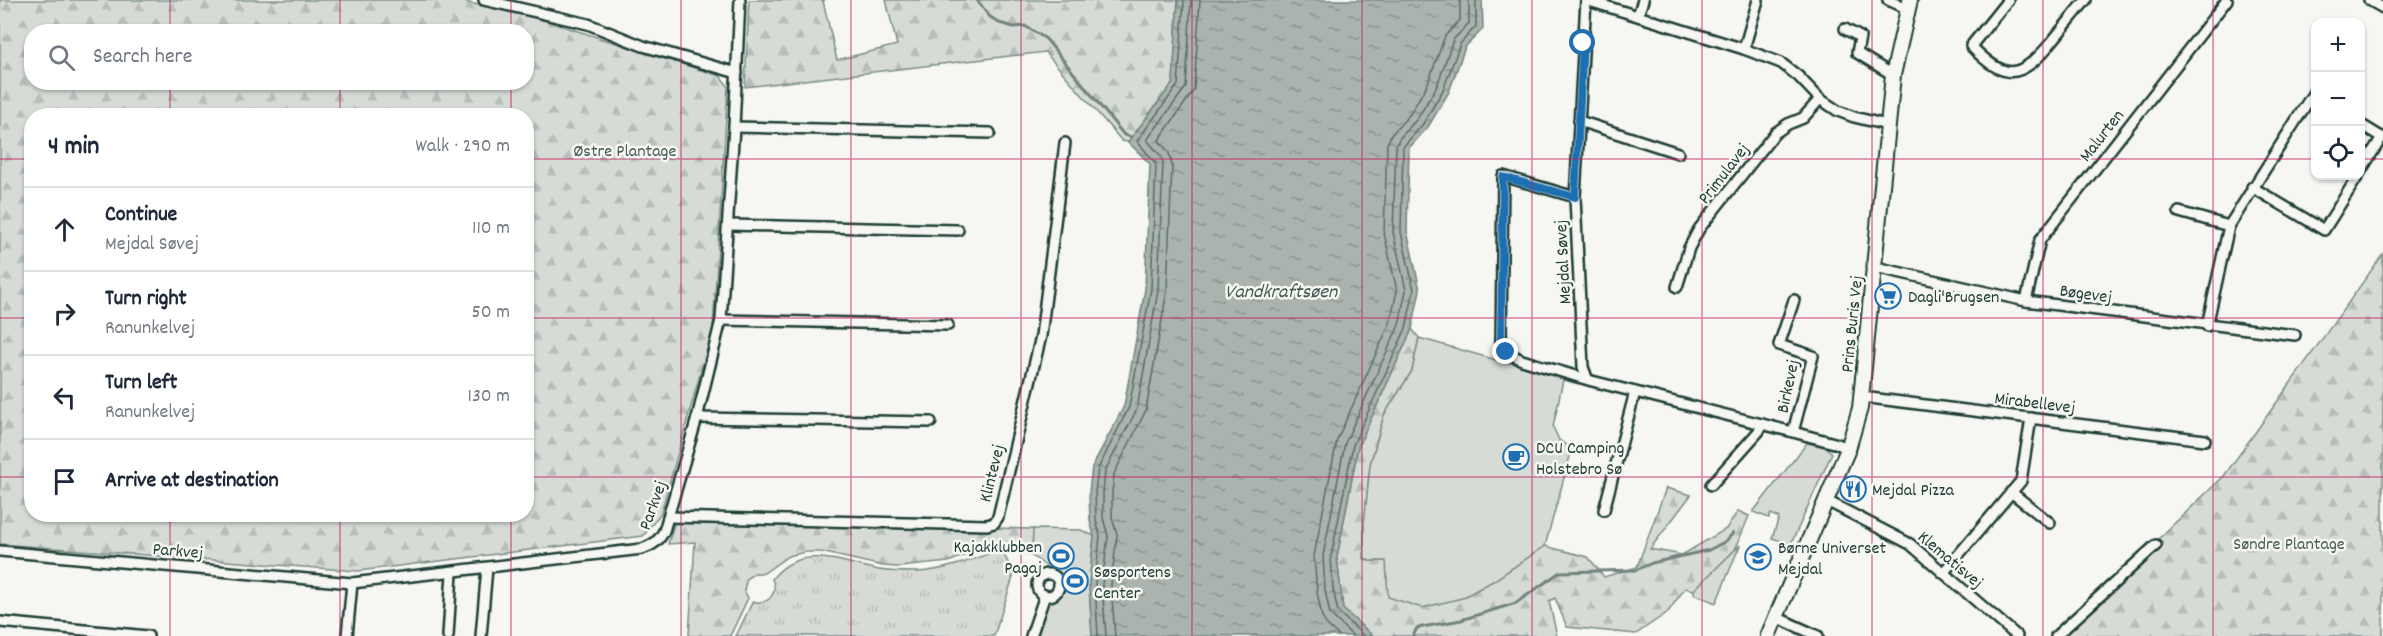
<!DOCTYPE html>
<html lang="en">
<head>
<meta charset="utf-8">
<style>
	:root { --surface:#fff; --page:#f2f2f3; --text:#1f2937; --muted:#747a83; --line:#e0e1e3 }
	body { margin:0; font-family:Dekko,sans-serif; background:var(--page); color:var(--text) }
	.controls { position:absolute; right:18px; top:18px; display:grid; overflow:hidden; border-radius:12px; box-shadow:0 2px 4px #0004 }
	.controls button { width:54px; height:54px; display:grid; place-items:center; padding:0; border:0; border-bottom:2px solid var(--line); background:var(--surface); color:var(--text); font:30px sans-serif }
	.stop { position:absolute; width:18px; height:18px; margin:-14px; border:4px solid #1f6fb2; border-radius:50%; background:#fff }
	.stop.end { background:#1f6fb2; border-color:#fff; box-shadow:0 2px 6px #0008 }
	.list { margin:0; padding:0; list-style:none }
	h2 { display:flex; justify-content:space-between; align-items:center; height:78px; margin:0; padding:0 24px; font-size:26px }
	h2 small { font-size:20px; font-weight:400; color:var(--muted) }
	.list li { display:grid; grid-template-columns:39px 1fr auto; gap:18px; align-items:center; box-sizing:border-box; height:84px; padding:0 24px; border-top:2px solid var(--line) }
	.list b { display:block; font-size:22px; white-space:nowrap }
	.list p { margin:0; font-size:20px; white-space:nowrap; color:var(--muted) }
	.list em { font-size:20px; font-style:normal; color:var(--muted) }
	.icon { flex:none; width:33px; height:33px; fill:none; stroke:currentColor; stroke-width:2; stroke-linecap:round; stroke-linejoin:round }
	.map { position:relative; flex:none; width:2383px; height:636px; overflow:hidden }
	.search { position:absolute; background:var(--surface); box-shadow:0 2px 4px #0004; left:24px; top:24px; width:510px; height:66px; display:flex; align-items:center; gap:15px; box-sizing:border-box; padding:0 21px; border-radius:24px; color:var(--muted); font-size:22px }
	.panel { position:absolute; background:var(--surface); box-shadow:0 2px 4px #0004; left:24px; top:108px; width:510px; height:414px; border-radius:24px }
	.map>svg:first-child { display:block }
	.grass { fill:url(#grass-tufts); stroke:#7a8c85; stroke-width:1.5 }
	.forest { fill:url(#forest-firs); stroke:#7a8c85; stroke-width:1.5; fill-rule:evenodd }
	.park { fill:#d6dbd6; stroke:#7a8c85; stroke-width:1.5 }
	.water { fill:url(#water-ripples); stroke:#72847d; stroke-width:1.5 }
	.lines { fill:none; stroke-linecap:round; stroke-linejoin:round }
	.shore { stroke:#576c65; stroke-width:1.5 }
	.stream { stroke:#72847d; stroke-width:3 }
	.street-casing { stroke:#1f3d34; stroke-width:14 }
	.secondary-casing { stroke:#1f3d34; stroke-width:18 }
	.street { stroke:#f6f6f2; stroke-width:9 }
	.secondary { stroke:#f6f6f2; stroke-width:14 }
	.route { stroke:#1f6fb2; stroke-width:8 }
	.grid { fill:none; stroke:#c2185b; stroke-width:1.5; stroke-opacity:0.55 }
	.labels { text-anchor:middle; stroke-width:5; stroke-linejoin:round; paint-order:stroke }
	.street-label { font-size:18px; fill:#1f3d34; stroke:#f6f6f2 }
	.park-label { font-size:18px; fill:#445d54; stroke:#f6f6f2 }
	.poi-label { font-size:18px; fill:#1f3d34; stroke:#f6f6f2; text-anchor:start }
	.water-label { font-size:20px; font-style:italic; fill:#425a52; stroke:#f6f6f2 }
</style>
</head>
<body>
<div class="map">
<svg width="2383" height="636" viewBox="0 0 2383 636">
	<defs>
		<pattern id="grass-tufts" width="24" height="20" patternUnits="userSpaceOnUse" patternTransform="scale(1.5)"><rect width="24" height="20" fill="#d6dbd6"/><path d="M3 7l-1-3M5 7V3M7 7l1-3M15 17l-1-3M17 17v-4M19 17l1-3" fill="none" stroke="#b7bdb8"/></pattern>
		<pattern id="forest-firs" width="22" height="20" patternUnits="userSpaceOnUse" patternTransform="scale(1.5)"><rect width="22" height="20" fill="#d6dbd6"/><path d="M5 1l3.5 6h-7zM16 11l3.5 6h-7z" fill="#b7bdb8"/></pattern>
		<pattern id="water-ripples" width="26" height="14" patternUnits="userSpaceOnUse" patternTransform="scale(1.5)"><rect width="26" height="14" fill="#aab3ae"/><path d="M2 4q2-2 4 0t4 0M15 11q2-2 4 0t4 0" fill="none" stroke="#8a938e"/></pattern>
	</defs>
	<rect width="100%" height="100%" fill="#f6f6f2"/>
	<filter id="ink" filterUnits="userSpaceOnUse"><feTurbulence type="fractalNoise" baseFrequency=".0167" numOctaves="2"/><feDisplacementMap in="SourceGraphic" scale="12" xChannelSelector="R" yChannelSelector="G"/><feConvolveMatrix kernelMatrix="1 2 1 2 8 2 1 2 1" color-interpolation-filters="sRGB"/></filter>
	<g filter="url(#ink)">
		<path class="grass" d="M1001,549L1014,574L994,636H736L753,601C768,606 779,593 772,579C801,542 841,563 879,570C891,572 904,572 916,572C945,571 974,559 1001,549Z"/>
		<g class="forest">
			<path d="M0,0H456L540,19L720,76L728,86L713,328L661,513L643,536L358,571L0,544ZM32,32H526V82H32ZM32,116H526V514H32Z"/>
			<path d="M749,0H825L823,1L837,60L897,45L886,0H1178L1173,83L1128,142L1122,141L1045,52L745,87Z"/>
			<path d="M2383,254V636H2057L2224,476Z"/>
			<path d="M1412,329L1419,338L1412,371L1384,415L1370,465L1364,524V558L1369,561H1386L1493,581L1545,546L1588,557L1604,577L1637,567L1666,488L1691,495L1650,549L1682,555L1726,529L1738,511L1749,516L1735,550L1694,590L1685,588L1668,612L1636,634L1567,627L1555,598L1549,601L1557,636H1373L1343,610L1337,557L1358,447Z"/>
			<path d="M675,521L1033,529L1032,556L1007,543H996L948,562L899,567L883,566L821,552H805L788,556L764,573H755L747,578L744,590L748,598L730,636H689L695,542L668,544Z"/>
		</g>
		<g class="park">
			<path d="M1419,338L1500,361L1539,368L1579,379V384L1563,380L1553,427L1559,440L1572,449L1545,546L1493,581L1462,598L1422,608L1388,597L1386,561H1369L1364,558V524L1370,465L1384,415L1412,371Z"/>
			<path d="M1807,443L1825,447L1832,453L1791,544L1772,538L1779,518L1771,514L1769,518L1753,512Z"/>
			<path d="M1033,529L1081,530L1094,536L1089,584L1092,636H1036L1046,603L1057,599L1063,588L1058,575L1032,556Z"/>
			<path d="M1740,545L1716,603L1694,594V590Z"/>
		</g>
		<path class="water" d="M1178,0H1482L1483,29L1465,47L1449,92L1428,127L1409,148L1407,231L1420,290L1412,329L1358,447L1337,557L1343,609L1373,636H1092L1089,584L1094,536L1090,521L1089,492L1092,467L1124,406L1145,289L1150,164L1128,142L1173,83Z"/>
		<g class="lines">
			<g class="shore">
				<path d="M1098,636L1095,584L1100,536L1096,520L1095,492L1098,469L1129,407L1151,289L1156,164L1137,141L1178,85L1184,0"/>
				<path d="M1106,636L1102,585L1108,536L1103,518V493L1105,471L1137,409L1158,290L1163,163L1161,156L1147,140L1186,87L1191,0"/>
				<path d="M1115,636L1111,585L1117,535L1112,517V493L1114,474L1146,410L1167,291L1172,165L1169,153L1159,140L1194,90L1200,0"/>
				<path d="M1339,636L1326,624L1322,617L1317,592L1314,556L1337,440L1390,323L1397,291L1384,233L1387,144L1391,135L1410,114L1428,83L1445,36L1460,20V0"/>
				<path d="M1353,636L1330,614L1325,590L1323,556L1345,443L1399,325L1406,290L1393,232L1396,146L1399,139L1417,119L1437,86L1453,40L1469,23V0"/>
				<path d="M1364,636L1338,612L1333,589L1331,557L1353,445L1406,328L1414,290L1401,232L1403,147L1423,124L1443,90L1460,44L1476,26V0"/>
			</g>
			<g class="stream">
				<path d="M977,0L989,16L999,23L1014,27L1025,26L1046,39L1124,135L1132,137"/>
				<path d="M1413,636L1417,628L1461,620L1516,603L1560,572L1636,570L1652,563L1709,550L1726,541L1733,533"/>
			</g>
			<g class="street-casing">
				<g id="street">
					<path d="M484,0L588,24L643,46L737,73"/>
					<path d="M1586,0L1575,197L1583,367L1587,378"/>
					<path d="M1586,0L1744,49L1781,63L1798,76L1820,99L1838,111L1854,117L1887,125"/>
					<path d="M1888,0L1908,9"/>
					<path d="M2008,0L1971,46C2004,80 2019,81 2050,44C2062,29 2074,15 2086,0"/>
					<path d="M2369,0L2383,8"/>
					<path d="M1638,15L1643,0"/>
					<path d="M1845,29L1860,37L1857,53L1893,75"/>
					<path d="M1744,49L1758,0"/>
					<path d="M1579,121L1678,153"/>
					<path d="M2360,124L2383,138"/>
					<path d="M734,127L990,133"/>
					<path d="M2360,172L2382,137"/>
					<path d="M2252,187L2324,230L2358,176"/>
					<path d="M1575,197L1503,176L1501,342L1506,352L1522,360L1592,381L1793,432L1838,444L1848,449"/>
					<path d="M2179,212L2229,226"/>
					<path d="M728,225L958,230"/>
					<path d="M1875,267L2026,301L2295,335"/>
					<path d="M1677,287L1689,248L1699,229L1775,133L1788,124L1803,118L1820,99"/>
					<path d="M2026,301L2040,240L2227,0"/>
					<path d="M721,320L948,325"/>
					<path d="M2207,326L2229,226L2316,89"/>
					<path d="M1862,397L2205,440"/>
					<path d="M697,418L931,422"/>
					<path d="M1793,432L1813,356L1779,345L1794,300"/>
					<path d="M1711,485L1759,431L1762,424"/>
					<path d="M2011,492L2050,523"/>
					<path d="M1825,500L1910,544L2017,636"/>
					<path d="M1604,510L1635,392"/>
					<path d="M668,517L987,525L994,523L998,517L1041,336L1065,143"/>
					<path d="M0,551L352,583L642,549C653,545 659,541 664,531L697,418L721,320L734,127L740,0"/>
					<path d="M1943,573L2021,481L2031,418"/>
					<circle cx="1048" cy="585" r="11"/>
					<path d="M1776,617L1818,636"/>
					<path d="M0,622L148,636"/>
					<path d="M347,636L352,583"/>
					<path d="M448,636L452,573"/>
					<path d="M481,636L487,568"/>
					<path d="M1031,636L1045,595"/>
					<path d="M2056,636L2156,545"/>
				</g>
			</g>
			<g class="secondary-casing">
				<path id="secondary" d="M1768,636L1848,449L1860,408L1893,75L1910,0"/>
			</g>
			<use href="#street" class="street"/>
			<use href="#secondary" class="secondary"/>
		</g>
	</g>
	<g class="lines" filter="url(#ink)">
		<path class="route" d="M1506,352L1501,342L1503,177L1575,197L1583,43"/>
	</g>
	<path class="grid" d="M170,0V32M340,0V32M511,0V32M681,0V636M851,0V636M1021,0V636M1192,0V636M1362,0V636M1532,0V636M1702,0V636M1872,0V636M2043,0V636M2213,0V636M170,82V116M340,82V116M511,82V116M0,159H32M526,159H2316M2360,159H2383M0,318H32M526,318H2383M0,477H32M526,477H2383M170,514V636M340,514V636M511,514V636"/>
	<defs>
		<g id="supermarket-ring" transform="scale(1.35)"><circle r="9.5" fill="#f6f6f2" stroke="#1f6fb2" stroke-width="1.5"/><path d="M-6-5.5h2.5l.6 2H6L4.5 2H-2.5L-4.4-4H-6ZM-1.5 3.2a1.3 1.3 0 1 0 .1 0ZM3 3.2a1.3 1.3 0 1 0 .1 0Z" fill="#1f6fb2"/></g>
		<g id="cafe-ring" transform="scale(1.35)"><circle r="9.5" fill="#f6f6f2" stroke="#1f6fb2" stroke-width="1.5"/><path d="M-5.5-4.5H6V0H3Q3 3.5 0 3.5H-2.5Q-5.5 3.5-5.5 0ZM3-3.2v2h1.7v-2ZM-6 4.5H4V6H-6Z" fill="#1f6fb2"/></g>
		<g id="restaurant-ring" transform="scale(1.35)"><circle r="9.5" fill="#f6f6f2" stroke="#1f6fb2" stroke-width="1.5"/><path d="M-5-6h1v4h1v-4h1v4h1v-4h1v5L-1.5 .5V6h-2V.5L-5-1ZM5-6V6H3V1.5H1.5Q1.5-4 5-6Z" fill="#1f6fb2"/></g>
		<g id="stadium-ring" transform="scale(1.35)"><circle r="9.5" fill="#f6f6f2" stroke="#1f6fb2" stroke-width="1.5"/><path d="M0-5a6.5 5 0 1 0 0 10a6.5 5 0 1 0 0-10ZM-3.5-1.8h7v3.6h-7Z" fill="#1f6fb2"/></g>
		<g id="school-ring" transform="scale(1.35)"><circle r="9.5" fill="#f6f6f2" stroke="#1f6fb2" stroke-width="1.5"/><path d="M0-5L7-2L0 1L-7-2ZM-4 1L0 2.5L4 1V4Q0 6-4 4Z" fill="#1f6fb2"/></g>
	</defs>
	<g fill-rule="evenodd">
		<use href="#supermarket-ring" x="1888" y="296"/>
		<use href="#cafe-ring" x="1516" y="457"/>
		<use href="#restaurant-ring" x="1853" y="489"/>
		<use href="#stadium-ring" x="1061" y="556"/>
		<use href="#school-ring" x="1758" y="557"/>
		<use href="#stadium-ring" x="1075" y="581"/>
	</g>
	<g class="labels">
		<g class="street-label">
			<text transform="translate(2101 135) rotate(-52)" y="6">Malurten</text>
			<text transform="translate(1723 173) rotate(-52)" y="6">Primulavej</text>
			<text transform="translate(1562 262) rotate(-93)" y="6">Mejdal Søvej</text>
			<text transform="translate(2086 293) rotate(8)" y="6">Bøgevej</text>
			<text transform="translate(1851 324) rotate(-84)" y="6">Prins Buris Vej</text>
			<text transform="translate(1787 386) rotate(-78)" y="6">Birkevej</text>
			<text transform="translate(2035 402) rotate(7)" y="6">Mirabellevej</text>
			<text transform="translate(991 473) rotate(-76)" y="6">Klintevej</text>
			<text transform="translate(652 505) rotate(-70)" y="6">Parkvej</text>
			<text transform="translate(178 550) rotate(5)" y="6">Parkvej</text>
			<text transform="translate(1951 559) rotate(40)" y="6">Klematisvej</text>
		</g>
		<g class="park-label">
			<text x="625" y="156">Østre Plantage</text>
			<text x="2289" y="549">Søndre Plantage</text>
		</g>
		<g class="poi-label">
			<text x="1908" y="302">Dagli'Brugsen</text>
			<text x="1536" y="453">DCU Camping<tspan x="1536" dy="21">Holstebro Sø</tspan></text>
			<text x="1872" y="495">Mejdal Pizza</text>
			<text x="1042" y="552" text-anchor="end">Kajakklubben<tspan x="1042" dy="21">Pagaj</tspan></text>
			<text x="1778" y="553">Børne Universet<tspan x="1778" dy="21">Mejdal</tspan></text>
			<text x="1094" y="577">Søsportens<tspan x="1094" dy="21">Center</tspan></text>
		</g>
		<g class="water-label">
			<text x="1281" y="297">Vandkraftsøen</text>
		</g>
	</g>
</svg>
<div class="controls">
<button>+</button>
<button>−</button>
<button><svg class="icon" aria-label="locate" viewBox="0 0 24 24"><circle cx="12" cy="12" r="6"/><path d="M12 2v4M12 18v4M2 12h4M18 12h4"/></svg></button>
</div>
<div class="stop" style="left:1583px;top:43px"></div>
<div class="stop end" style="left:1506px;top:352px"></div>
<div class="search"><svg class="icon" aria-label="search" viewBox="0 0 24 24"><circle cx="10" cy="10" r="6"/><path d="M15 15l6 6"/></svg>Search here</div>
<section class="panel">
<h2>4 min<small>Walk · 290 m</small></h2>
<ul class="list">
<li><svg class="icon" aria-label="ahead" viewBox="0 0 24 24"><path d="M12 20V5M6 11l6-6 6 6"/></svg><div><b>Continue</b><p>Mejdal Søvej</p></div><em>110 m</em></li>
<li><svg class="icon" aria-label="right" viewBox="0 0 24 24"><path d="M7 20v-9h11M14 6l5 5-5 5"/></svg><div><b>Turn right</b><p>Ranunkelvej</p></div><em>50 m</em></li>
<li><svg class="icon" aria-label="left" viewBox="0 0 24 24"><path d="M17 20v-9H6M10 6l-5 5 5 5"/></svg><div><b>Turn left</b><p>Ranunkelvej</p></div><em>130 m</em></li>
<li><svg class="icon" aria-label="arrive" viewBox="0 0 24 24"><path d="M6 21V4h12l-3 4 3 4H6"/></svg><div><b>Arrive at destination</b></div></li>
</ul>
</section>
</div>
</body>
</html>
